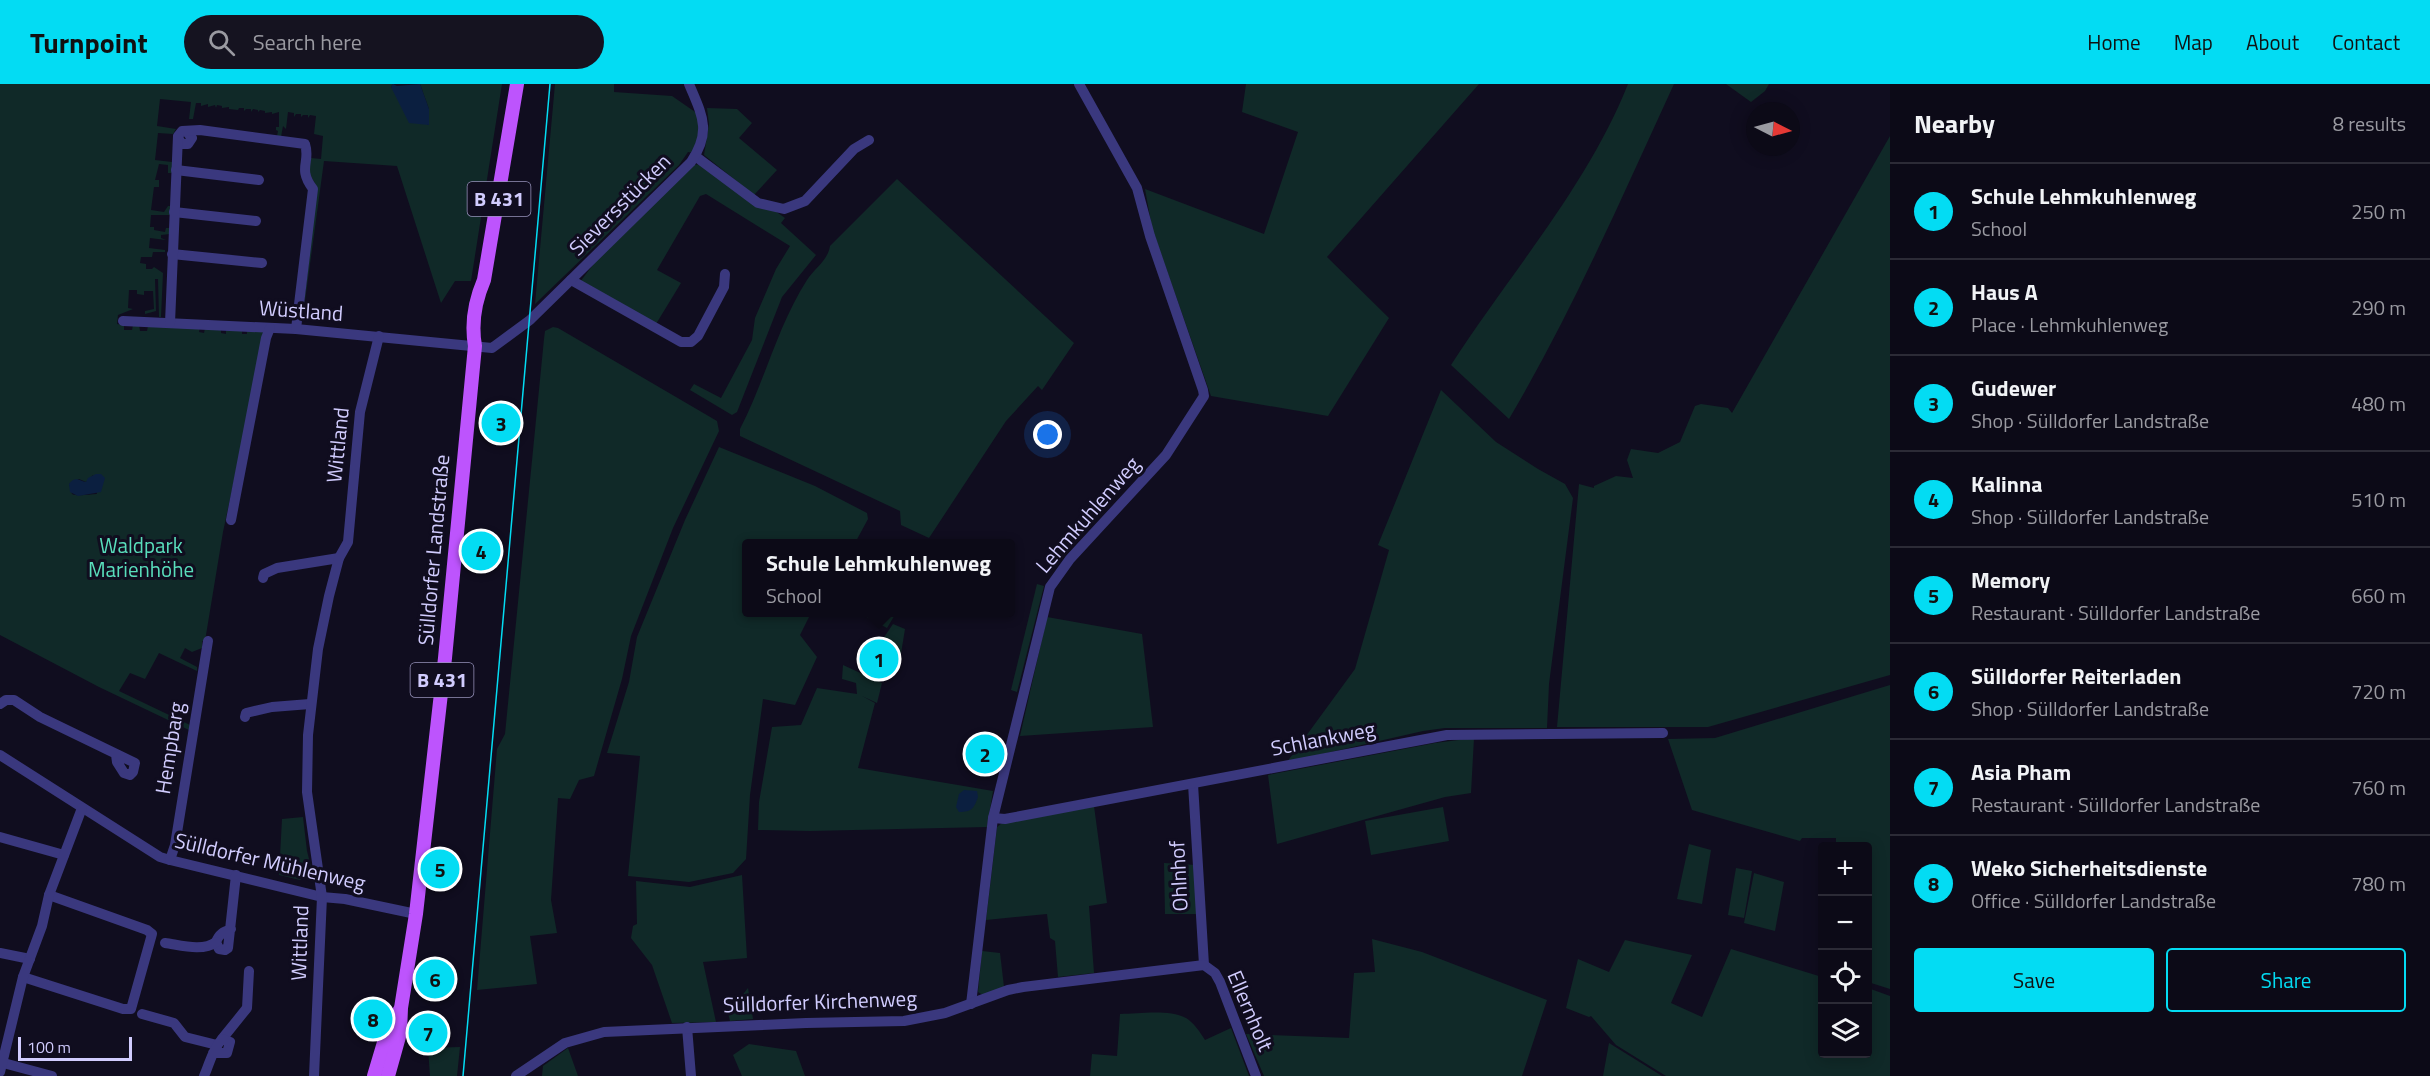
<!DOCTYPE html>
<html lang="en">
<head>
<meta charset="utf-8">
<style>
	:root { --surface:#0c0a17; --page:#151320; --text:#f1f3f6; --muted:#9a9aa1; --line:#2c2b36; --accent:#03dcf3 }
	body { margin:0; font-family:"Titillium Web",sans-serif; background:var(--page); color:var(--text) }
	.controls { position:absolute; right:18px; bottom:18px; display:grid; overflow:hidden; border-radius:6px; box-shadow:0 3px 15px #0003 }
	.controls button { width:54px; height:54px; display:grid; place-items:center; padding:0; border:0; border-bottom:2px solid var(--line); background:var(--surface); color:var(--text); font:30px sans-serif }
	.compass { position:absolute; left:1746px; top:18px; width:54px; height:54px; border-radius:50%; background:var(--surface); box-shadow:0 3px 15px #0003; rotate:96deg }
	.scale { position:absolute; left:18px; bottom:15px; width:114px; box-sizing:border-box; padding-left:6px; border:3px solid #d1ccfe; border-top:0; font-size:16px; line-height:21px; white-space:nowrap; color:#d1ccfe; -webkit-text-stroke:4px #100d1f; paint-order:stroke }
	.you { position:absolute; left:1048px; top:351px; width:21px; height:21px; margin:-15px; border:4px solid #fff; border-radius:50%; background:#1a73e8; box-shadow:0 0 0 9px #1a73e833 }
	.badge { display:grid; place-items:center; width:39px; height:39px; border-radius:50%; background:var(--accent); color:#111; font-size:20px; font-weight:700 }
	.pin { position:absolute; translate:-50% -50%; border:3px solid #fff; box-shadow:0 2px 6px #0006 }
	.popup { position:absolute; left:742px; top:455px; width:273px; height:78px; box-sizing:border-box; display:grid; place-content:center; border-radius:6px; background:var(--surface); filter:drop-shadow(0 2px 4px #0005); font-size:20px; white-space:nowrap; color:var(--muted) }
	.popup b { font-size:22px; color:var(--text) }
	.popup::after { content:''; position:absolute; left:50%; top:100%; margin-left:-12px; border:12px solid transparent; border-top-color:var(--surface) }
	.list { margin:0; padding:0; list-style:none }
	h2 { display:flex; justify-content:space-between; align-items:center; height:78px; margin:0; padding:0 24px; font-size:26px }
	h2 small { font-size:20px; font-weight:400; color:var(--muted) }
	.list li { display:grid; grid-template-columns:39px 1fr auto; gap:18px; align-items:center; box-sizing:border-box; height:96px; padding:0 24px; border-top:2px solid var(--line) }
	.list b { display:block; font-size:22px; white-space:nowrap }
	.list p { margin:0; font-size:20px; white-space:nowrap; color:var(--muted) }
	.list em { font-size:20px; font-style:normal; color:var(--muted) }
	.actions { display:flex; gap:12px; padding:18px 24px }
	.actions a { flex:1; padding:14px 0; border:2px solid var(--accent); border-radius:6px; text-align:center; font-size:21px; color:var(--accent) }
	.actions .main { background:var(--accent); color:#111 }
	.icon { flex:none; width:33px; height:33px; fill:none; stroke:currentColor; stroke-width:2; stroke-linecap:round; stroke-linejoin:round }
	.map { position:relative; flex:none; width:1890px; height:992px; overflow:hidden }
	header { display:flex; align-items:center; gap:36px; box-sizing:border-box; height:84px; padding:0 30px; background:var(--accent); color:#111 }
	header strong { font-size:28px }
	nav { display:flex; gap:33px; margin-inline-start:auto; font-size:21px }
	.search { width:420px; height:54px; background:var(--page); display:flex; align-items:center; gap:15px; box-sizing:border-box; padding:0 21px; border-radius:33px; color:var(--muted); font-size:22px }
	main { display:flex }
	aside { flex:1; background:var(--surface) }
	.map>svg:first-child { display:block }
	.green { fill:#102928; fill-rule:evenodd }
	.water { fill:#0b1f40 }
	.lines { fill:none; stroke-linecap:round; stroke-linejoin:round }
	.minor { stroke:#3a387e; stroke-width:10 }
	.major { stroke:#bd54fd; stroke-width:14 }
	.tram { stroke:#03dcf3; stroke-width:1.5 }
	.labels { text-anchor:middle; stroke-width:6; stroke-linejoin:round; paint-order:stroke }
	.shield { fill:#100d1f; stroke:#9793bb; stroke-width:1.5 }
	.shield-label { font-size:20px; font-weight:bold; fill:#d1ccfe }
	.street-label { font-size:21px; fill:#d1ccfe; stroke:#100d1f }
	.park-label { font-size:21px; fill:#59ddbb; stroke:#100d1f }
</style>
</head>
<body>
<header>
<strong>Turnpoint</strong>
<div class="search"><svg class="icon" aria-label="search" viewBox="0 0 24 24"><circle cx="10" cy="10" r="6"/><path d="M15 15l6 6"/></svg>Search here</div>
<nav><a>Home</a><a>Map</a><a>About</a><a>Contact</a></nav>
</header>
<main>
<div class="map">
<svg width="1890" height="992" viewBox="0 0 1890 992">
	<rect width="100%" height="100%" fill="#100d1f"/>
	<g class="green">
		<path d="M0,0H393L391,3L428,41L429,25L420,0H502L471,197H455L441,219L397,82L324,77L302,239L317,103L308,87L311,74L321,75L323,52L314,50L316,32L310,31L308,34V31H303L301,33V30H296L294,33V29L288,28L286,45L283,42L281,53L277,52L278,47L276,46V43H279V28L272,30V28L265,29V27L260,26L258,28V26L253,25L251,28V25H246L244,27V24H239L238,26L229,25V23L222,24V22L217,21L216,24L215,21L208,23V20L201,22V19H196L193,35H189L191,18L160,15L157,42L176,45L173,50L158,49L155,76L172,78V89H168V81L159,80L155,96H159V103H154L151,126L164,128L168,122H171L170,131H151L150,143H154V146L165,148L166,144H170V150L161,151V154L166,156L150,154L149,164L165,166V168H153L152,173H141L140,179L146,180V185H152L154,183L163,189L161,233H159L158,195H155L156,227L145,230V227L154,225L153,207H144V211L137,210V206H129L128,224L133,225L118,231L117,240L124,241V246H132L133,241H139L140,247H147L148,242L200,243L199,248L204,249L205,244H221V249L226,250V244L242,245V250H247V245L266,246L223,448L205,557H202V564L192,568L185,564L180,574L197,583V587L159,569L145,595L130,589L119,607L190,641L189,646L99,603L0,551ZM93,391L97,410C90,410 78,413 72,410L69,400L79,395L86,398Z"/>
		<path d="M555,0H614V8L672,12L698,30L700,47L694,69L688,68L679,81L535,220Z"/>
		<path d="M1246,0H1479L1327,173L1389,234L1328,332L1211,312L1152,144L1145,105L1264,150L1298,48L1242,28Z"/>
		<path d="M1628,0H1674C1622,113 1572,228 1509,335L1451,281C1510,189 1587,103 1628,0Z"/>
		<path d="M1726,0H1769L1765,7L1751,18Z"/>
		<path d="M707,24L737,25L752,39L739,54L777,86L754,111L704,71L709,40Z"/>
		<path d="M1890,52V591L1708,643H1557L1579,400L1594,404V402L1616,392L1633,394L1627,376L1631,365L1658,369L1680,358L1695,322L1701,320L1728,324L1732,329Z"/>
		<path d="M702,80L778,129L785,134L781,139L816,171L782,213L737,328L732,331L690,306L694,300L721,314L752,256L755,234L776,185L790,162L706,110L700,112L657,186L681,199L656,240L580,198L595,178L693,81Z"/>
		<path d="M897,95L1074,259L1042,306L1038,302L1006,337L929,454L901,441L900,427L740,352V345C765,297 777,243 807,196C815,184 828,176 830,162Z"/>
		<path d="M553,243L558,244L717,337L719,347L673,444L631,552L622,595L594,692L579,696L570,715L558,714L551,816L557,849L530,852L537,900L477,906L497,665L505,650L544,255L545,247Z"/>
		<path d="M1441,306L1496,358L1538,385L1565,400L1573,414L1549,600L1547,644H1445L1423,647L1287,678L1355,585L1389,466L1378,461Z"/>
		<path d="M719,363L815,402L867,429L868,435L855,459L747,460V528L811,529L800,551L817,573L795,621L763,615L750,711L746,775L733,789L689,798L628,792L640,672L607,669L629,598L637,553L685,436Z"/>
		<path d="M1037,500L1044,502L1017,608L1011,606Z"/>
		<path d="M859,529H896L887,544Z"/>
		<path d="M1047,533L1142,550L1153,643L1020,652Z"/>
		<path d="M893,540L905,545L899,582H889L876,565Z"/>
		<path d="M843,581L882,599L877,619L862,612L875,619L858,684L993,707L987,743L810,747L758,746L759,718L772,643L801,641L817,604L857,610L856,599L842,595Z"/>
		<path d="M1890,601V905L1868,898V762H1836V754H1802L1800,757L1692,726L1668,655L1715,654Z"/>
		<path d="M1474,654L1471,709L1445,713L1277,760L1268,691L1435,659Z"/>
		<path d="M1094,722L1107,819L1089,822L1094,889L1058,893L1055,857L1050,854L1047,830L986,836L997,743L1002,739Z"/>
		<path d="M1443,723L1449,757L1371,771L1365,737Z"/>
		<path d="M303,733L307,767L312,787L300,796L279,791L282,735Z"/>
		<path d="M1689,760L1711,766L1702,820L1677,815Z"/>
		<path d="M1164,779L1196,781L1198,830H1165Z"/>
		<path d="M1736,784L1752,787L1744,834L1728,831Z"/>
		<path d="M1754,789L1784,798L1775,847L1744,839Z"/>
		<path d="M742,791L747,874L703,878L716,938L672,939L652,881L631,854L633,842L637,840L636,797L690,803Z"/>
		<path d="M1372,855L1422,868L1547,916L1522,992H1264L1246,950L1349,954L1354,889L1375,888Z"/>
		<path d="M1625,856L1692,871L1671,919L1702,933L1731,865L1822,893V970H1868V904L1890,912V992H1666L1616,961L1591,932L1589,933L1566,924L1578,875L1609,888Z"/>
		<path d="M982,867L1000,869L1004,903L983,911L978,908Z"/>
		<path d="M748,904L753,935L730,937L728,929Z"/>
		<path d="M1120,930C1139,930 1168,925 1186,934C1194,939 1200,948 1205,956L1231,944L1249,992H1090L1092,970L1117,972Z"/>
		<path d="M1609,959L1662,992H1603Z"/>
		<path d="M749,960L796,967L805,992H742L733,971Z"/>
		<path d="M460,963L457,992H430L428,964Z"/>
		<path d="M568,964L578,992H542L543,982Z"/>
	</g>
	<g class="water">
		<path d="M393,0L397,2L420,0L429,25V41L409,39L391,3Z"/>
		<path d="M96,390H101L105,394L101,408L78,412L70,408L69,400C75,392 78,396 86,398L88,394Z"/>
		<path d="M964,706L977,707L978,713C974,724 972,728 959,728L956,723L959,710Z"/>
	</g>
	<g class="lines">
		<g class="minor">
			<path d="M178,54L182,60H188L192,54L186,47"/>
			<path d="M695,72L758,119L784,125L805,117L854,65L869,56"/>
			<path d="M176,86L259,96"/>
			<path d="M174,128L256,137"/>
			<path d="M172,170L262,179"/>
			<path d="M571,196L681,258H691L698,252L724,203L725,190"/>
			<path d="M123,237L296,245L492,264L530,236L691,78C712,47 702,31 689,0"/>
			<path d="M170,239L178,52L182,47L200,46L305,60C311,78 297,84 313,105L296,245"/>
			<path d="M231,436L266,254L270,244"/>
			<path d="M263,494L264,490L277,484L339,474"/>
			<path d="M0,620L6,616H14L40,633L135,679L133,688L130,691L124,689L117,678L116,671"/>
			<path d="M245,633L246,629L272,623L310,620"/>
			<path d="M0,671L160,773L170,776L322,813L345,815L416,830"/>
			<path d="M1193,700L1204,881"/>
			<path d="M993,734L1005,735L1447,651L1663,649"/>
			<path d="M0,753L64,771"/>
			<path d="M170,776L175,761L208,557"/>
			<path d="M231,845C223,848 219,850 216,858L219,865L225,866L228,864L236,791"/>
			<path d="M165,859C180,861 203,868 216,858"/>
			<path d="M0,869L30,875"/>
			<path d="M1204,881L1215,889L1220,898L1256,992"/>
			<path d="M23,893L123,925H131L152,850L147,846L49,811"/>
			<path d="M971,920L993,734L1050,503L1070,475L1166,371L1204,312L1203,306L1150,152L1137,104L1079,0"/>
			<path d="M142,930L174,939L185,953L217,961"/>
			<path d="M687,943L691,992"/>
			<path d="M222,955L247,924L249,887"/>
			<path d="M0,978L52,992"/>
			<path d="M0,988L23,893L42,842L49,811L82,724"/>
			<path d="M204,992C210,979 212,966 222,955L230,958L227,969H213"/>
			<path d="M314,992L322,813L307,708L308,651L318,565L329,512L339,474L348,458L360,328L379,252"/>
			<path d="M516,992L565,959L604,948L806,939L904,937L945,929L1008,906L1023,903L1204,881"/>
		</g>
		<g class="major">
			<path d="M374,992L388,945L400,926"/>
			<path d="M388,992L400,949L401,924L416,830L445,574L475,262C471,239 475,217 484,196L517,0"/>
		</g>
		<path class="tram" d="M463,992L550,0"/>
	</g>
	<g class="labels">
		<g class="shield">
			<rect x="467.5" y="98" width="63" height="34" rx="4.5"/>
			<rect x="410.5" y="579" width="63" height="34" rx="4.5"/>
		</g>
		<g class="shield-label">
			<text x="499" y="122">B 431</text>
			<text x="442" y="603">B 431</text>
		</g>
		<g class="street-label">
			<text transform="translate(620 121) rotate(-45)" y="7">Sieversstücken</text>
			<text transform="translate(301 227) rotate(4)" y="7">Wüstland</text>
			<text transform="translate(338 361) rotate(-84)" y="7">Wittland</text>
			<text transform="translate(1088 431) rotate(-49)" y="7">Lehmkuhlenweg</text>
			<text transform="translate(434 466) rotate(-85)" y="7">Sülldorfer Landstraße</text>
			<text transform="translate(1323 655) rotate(-11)" y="7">Schlankweg</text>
			<text transform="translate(170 664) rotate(-81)" y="7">Hempbarg</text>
			<text transform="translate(270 778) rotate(13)" y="7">Sülldorfer Mühlenweg</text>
			<text transform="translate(1179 792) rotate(-93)" y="7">Ohlnhof</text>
			<text transform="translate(300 859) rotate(-88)" y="7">Wittland</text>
			<text transform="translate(820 918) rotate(-2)" y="7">Sülldorfer Kirchenweg</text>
			<text transform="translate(1250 927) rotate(67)" y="7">Ellernholt</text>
		</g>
		<g class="park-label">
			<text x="141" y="469">Waldpark<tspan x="141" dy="24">Marienhöhe</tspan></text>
		</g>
	</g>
</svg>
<div class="controls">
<button>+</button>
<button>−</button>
<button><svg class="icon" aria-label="locate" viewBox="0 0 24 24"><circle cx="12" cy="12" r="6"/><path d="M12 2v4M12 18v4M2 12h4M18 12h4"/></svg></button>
<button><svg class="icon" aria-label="layers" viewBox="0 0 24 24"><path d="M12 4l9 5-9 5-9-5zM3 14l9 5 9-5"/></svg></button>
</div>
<svg class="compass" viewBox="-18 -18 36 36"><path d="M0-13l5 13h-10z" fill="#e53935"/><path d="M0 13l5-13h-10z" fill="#9a9aa1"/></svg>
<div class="scale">100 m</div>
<div class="you"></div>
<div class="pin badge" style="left:879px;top:575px">1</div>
<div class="popup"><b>Schule Lehmkuhlenweg</b>School</div>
<div class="pin badge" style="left:985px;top:670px">2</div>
<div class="pin badge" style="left:501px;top:339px">3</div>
<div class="pin badge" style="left:481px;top:467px">4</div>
<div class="pin badge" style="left:440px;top:785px">5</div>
<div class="pin badge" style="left:435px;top:895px">6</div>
<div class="pin badge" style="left:428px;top:949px">7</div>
<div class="pin badge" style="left:373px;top:935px">8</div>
</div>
<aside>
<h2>Nearby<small>8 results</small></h2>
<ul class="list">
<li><span class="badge">1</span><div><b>Schule Lehmkuhlenweg</b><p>School</p></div><em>250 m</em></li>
<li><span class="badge">2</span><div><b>Haus A</b><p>Place · Lehmkuhlenweg</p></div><em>290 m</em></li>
<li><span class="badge">3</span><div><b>Gudewer</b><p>Shop · Sülldorfer Landstraße</p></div><em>480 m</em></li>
<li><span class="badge">4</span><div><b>Kalinna</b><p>Shop · Sülldorfer Landstraße</p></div><em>510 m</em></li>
<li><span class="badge">5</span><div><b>Memory</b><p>Restaurant · Sülldorfer Landstraße</p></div><em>660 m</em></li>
<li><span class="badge">6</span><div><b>Sülldorfer Reiterladen</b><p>Shop · Sülldorfer Landstraße</p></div><em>720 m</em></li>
<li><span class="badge">7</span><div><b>Asia Pham</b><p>Restaurant · Sülldorfer Landstraße</p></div><em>760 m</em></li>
<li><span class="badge">8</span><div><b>Weko Sicherheitsdienste</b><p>Office · Sülldorfer Landstraße</p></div><em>780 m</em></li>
</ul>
<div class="actions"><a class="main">Save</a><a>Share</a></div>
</aside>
</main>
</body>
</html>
